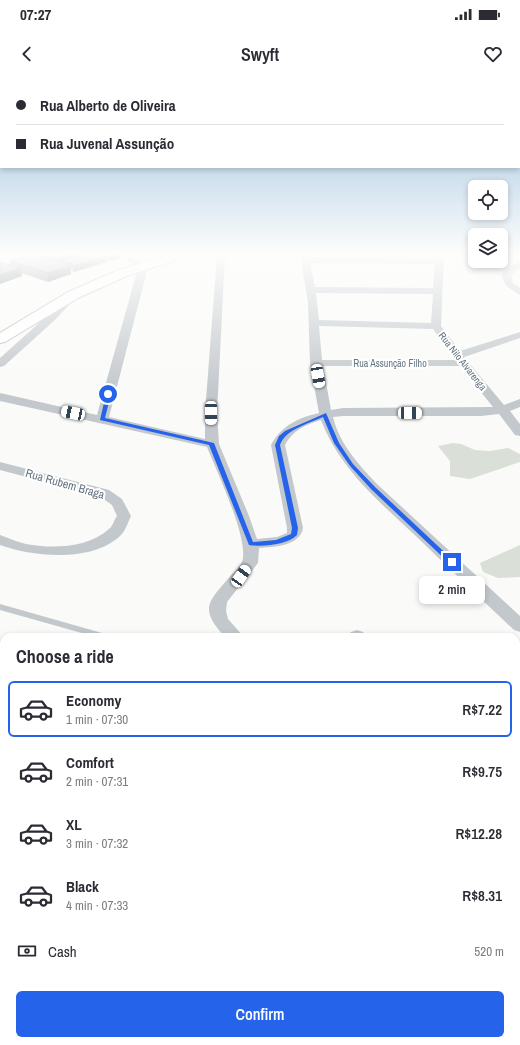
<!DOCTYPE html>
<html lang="en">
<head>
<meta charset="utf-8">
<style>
	:root { --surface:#fff; --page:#f7f7f7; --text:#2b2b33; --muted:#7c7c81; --line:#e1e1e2; --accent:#2563eb }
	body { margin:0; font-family:"Archivo Narrow",sans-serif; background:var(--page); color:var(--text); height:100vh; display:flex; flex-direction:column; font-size:15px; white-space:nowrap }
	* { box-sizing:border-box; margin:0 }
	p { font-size:13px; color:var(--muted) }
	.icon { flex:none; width:22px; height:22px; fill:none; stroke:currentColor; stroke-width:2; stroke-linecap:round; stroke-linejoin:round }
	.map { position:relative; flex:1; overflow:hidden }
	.side { position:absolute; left:0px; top:553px; width:520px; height:412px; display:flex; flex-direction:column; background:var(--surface); border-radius:12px 12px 0 0; box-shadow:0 2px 6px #0003 }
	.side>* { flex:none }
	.guide { position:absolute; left:0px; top:0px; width:520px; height:88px; box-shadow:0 2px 6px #0003; display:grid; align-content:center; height:88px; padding:0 16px; background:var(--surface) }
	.tools { position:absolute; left:468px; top:100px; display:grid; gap:8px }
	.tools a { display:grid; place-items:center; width:40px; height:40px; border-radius:6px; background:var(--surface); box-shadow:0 2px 6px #0003; font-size:20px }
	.end { position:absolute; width:18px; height:18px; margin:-9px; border:5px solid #2563eb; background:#fff; box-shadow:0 0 0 2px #fff }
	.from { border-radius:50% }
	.bubble { position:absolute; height:28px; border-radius:6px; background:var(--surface); box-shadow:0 2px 6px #0003; font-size:13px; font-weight:600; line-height:28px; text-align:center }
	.car { position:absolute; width:12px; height:24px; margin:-12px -6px; border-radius:5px; box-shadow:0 0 3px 1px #0007; background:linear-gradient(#fff 24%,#345 0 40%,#fff 0 76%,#345 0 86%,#fff 0) }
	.guide b { display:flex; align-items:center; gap:14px; height:38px; font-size:15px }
	.guide b+b { border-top:1px solid var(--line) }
	.guide i { width:10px; height:10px; background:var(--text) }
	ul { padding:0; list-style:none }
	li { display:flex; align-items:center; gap:12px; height:56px; margin:0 8px 6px; padding:0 8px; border:2px solid transparent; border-radius:6px }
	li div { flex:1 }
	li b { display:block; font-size:15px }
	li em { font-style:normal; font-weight:600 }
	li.current { border-color:var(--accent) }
	li>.icon { width:36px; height:36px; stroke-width:1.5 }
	h2 { padding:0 16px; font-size:18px; line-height:48px }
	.pay { display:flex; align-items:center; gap:10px; height:44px; padding:0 16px; font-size:15px }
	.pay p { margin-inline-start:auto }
	.cta { display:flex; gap:8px; margin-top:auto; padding:8px 16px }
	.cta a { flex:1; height:46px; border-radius:6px; background:var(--accent); color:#fff; font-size:16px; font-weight:600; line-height:46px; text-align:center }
	.status { display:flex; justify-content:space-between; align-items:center; height:28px; padding:0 20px; background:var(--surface); direction:ltr }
	.status svg { height:11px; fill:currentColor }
	header { display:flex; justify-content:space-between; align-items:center; height:52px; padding:0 16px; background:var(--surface); font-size:18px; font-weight:600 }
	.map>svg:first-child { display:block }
	.green { fill:#dadfd7 }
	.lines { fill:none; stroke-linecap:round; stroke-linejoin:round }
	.secondary-casing { stroke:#b3babf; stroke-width:2 }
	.lane { fill:#c3c8cc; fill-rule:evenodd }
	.street { fill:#c3c8cc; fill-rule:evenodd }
	.secondary { fill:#fff; fill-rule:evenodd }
	.wall { fill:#929a9f }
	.shaded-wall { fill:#777d82 }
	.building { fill:#aab3b9; stroke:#777d82 }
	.route { fill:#2563eb }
	.labels { text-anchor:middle; stroke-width:4; stroke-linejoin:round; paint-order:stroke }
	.far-street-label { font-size:10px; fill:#657683; stroke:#fff }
	.street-label { font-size:12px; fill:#657683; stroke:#fff }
</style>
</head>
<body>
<div class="status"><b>07:27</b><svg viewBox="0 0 49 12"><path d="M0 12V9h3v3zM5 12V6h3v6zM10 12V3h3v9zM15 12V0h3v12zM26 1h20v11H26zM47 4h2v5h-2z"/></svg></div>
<header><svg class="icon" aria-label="back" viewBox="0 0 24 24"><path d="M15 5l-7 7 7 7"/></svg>Swyft<svg class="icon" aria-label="heart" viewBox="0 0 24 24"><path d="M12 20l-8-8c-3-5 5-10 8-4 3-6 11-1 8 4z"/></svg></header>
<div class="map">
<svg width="520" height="965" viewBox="0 0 520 965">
	<rect width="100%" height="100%" fill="#fafaf8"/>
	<!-- green -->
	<g class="green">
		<polygon points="453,363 461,364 475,370 490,371 508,368 520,374 520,382 470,399 450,396 450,381 438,366"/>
		<polygon points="520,465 520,497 498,498 483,492 480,483"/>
		<polygon points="516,573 520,575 520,965 263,965 258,961 516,961"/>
	</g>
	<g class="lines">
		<defs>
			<polygon id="secondary" points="167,175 184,175 182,178 127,196 78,218 5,262 0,263 0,253 68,212 119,190"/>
		</defs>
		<!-- secondary casing -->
		<use href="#secondary" class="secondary-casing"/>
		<!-- lane -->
		<g class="lane">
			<polygon points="0,524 109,555 110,557 96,557 0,530"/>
			<polygon points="0,598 4,599 4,606 0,605"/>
			<polygon points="4,617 4,627 0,628 0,618"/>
			<polygon points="4,774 4,788 0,789 0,776"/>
			<polygon points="0,870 4,871 4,883 0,882"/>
		</g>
		<!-- street -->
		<g class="street">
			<path d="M217 175H225L217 333 219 364 249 436 257 459 277 457 287 453V448L271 365C282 345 298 338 319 333L310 283 308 222 300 175H308L309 177 435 178 436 175H444L441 246 460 271 520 252V258L464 277 504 325 520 319V327L510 331 520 344V356L515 355 499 334 481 336H343L333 337C340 365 359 385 378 405L520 536V552L514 550C482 520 450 489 419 459 381 423 340 390 321 340 306 344 292 351 285 365L303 448C300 466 274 467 259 468L258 483 227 522 226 531 228 539 244 557H225C197 527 210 521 232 494 235 491 241 486 242 482 250 460 216 390 207 367L0 321V313L97 335 136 195V187L127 180 131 177 143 184 146 195 109 337 205 359V333ZM310 183 435 184 433 208 315 207ZM316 213 433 214 431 243 319 240ZM319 246 433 249 455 280H322ZM323 286H460L493 327 343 328 331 330Z"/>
			<polygon points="520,181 520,188 511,195 513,203 520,208 520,215 506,206 501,195 510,186"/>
			<polygon points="73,212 78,215 56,239 4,286 0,287 0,278 48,235 70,213"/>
			<path d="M0 382 109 410 122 419 131 436C128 442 126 450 121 455 93 483 33 477 0 465V455C9 458 17 462 26 464 52 469 88 468 109 449 113 446 114 440 117 436L112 425 99 416 0 390Z"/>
			<polygon points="357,550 363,552 366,557 348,557 351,552"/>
		</g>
		<!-- secondary -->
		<use href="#secondary" class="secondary"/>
	</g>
	<!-- wall -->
	<polygon class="wall" points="44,175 97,176 98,175 129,175 110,181 105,179 106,182 74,192 71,190 71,194 48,202 21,193 22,196 0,204 0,182 11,185 10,181 44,178"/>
	<!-- shaded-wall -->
	<g class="shaded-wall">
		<polygon points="71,175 88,175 61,181 62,184 57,185 56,179"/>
		<polygon points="93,175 97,175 97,179 105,176 106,182 74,192 74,186"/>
		<polygon points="110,175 129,175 110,181"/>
		<polygon points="70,186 71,194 48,202 47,193"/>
		<polygon points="21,188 22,196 0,204 0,195"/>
	</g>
	<!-- building -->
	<g class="building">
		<polygon points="32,175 35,175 70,186 47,193 10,181"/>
		<polygon points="44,175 71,175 56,179 51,178 55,177"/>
		<polygon points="82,175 93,175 96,176 101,175 105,176 74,186 69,184 72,183 61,181"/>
		<polygon points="0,182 21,188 0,195"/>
	</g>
	<!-- sky -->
	<linearGradient id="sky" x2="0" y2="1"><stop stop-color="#96bcdc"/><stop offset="0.56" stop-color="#fdfdfc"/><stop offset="1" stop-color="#fdfdfc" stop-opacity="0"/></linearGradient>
	<rect width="520" height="310" fill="url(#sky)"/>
	<!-- route -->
	<path class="route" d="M108 313 111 314 105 338 214 363 253 462 276 460 291 454 292 448 275 365 279 356 285 351 326 333 339 363 353 384 375 407 455 482 450 484 371 409 350 386 334 363 323 337C308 344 286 349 280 365L298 448 297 455C287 465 263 467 249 465L209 365 100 340 106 314Z"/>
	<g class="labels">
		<!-- far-street labels -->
		<g class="far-street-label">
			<text transform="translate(463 281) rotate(52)" y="4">Rua Nilo Alvarenga</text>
			<text x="390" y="287">Rua Assunção Filho</text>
		</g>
		<!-- street labels -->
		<g class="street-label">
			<text transform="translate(65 404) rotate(16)" y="4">Rua Rubem Braga</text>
		</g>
	</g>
</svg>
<div class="tools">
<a><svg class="icon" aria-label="locate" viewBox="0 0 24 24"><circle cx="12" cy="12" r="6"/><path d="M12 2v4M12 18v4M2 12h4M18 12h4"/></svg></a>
<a><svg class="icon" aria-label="layers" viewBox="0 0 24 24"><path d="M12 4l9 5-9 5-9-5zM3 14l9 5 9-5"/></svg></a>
</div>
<i class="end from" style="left:108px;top:314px"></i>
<i class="end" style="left:452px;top:482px"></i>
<div class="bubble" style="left:419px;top:496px;width:66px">2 min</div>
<i class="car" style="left:318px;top:296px;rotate:170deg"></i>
<i class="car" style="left:73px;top:333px;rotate:282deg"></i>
<i class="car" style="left:211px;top:333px;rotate:180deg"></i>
<i class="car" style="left:410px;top:333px;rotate:91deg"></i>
<i class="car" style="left:241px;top:496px;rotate:35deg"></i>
<div class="guide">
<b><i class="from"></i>Rua Alberto de Oliveira</b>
<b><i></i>Rua Juvenal Assunção</b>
</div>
<section class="side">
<h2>Choose a ride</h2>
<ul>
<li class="current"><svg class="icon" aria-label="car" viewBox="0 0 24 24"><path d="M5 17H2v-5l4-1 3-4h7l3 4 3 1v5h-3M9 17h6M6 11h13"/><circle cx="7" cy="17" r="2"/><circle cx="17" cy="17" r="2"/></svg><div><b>Economy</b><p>1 min · 07:30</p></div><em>R$7.22</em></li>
<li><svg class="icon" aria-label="car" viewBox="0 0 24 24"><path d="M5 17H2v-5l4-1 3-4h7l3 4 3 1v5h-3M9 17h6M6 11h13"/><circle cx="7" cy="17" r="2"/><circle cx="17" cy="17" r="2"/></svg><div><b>Comfort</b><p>2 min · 07:31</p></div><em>R$9.75</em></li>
<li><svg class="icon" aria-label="car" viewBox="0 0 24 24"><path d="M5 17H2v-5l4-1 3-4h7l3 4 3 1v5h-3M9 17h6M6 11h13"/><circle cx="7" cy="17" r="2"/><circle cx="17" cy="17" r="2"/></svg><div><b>XL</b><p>3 min · 07:32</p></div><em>R$12.28</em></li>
<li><svg class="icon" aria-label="car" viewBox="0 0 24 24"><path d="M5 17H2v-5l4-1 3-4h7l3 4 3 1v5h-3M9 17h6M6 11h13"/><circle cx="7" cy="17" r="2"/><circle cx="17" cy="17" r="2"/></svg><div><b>Black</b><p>4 min · 07:33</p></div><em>R$8.31</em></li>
</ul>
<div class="pay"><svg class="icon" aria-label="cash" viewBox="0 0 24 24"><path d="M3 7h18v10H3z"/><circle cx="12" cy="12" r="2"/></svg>Cash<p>520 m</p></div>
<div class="cta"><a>Confirm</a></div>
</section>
</div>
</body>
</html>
